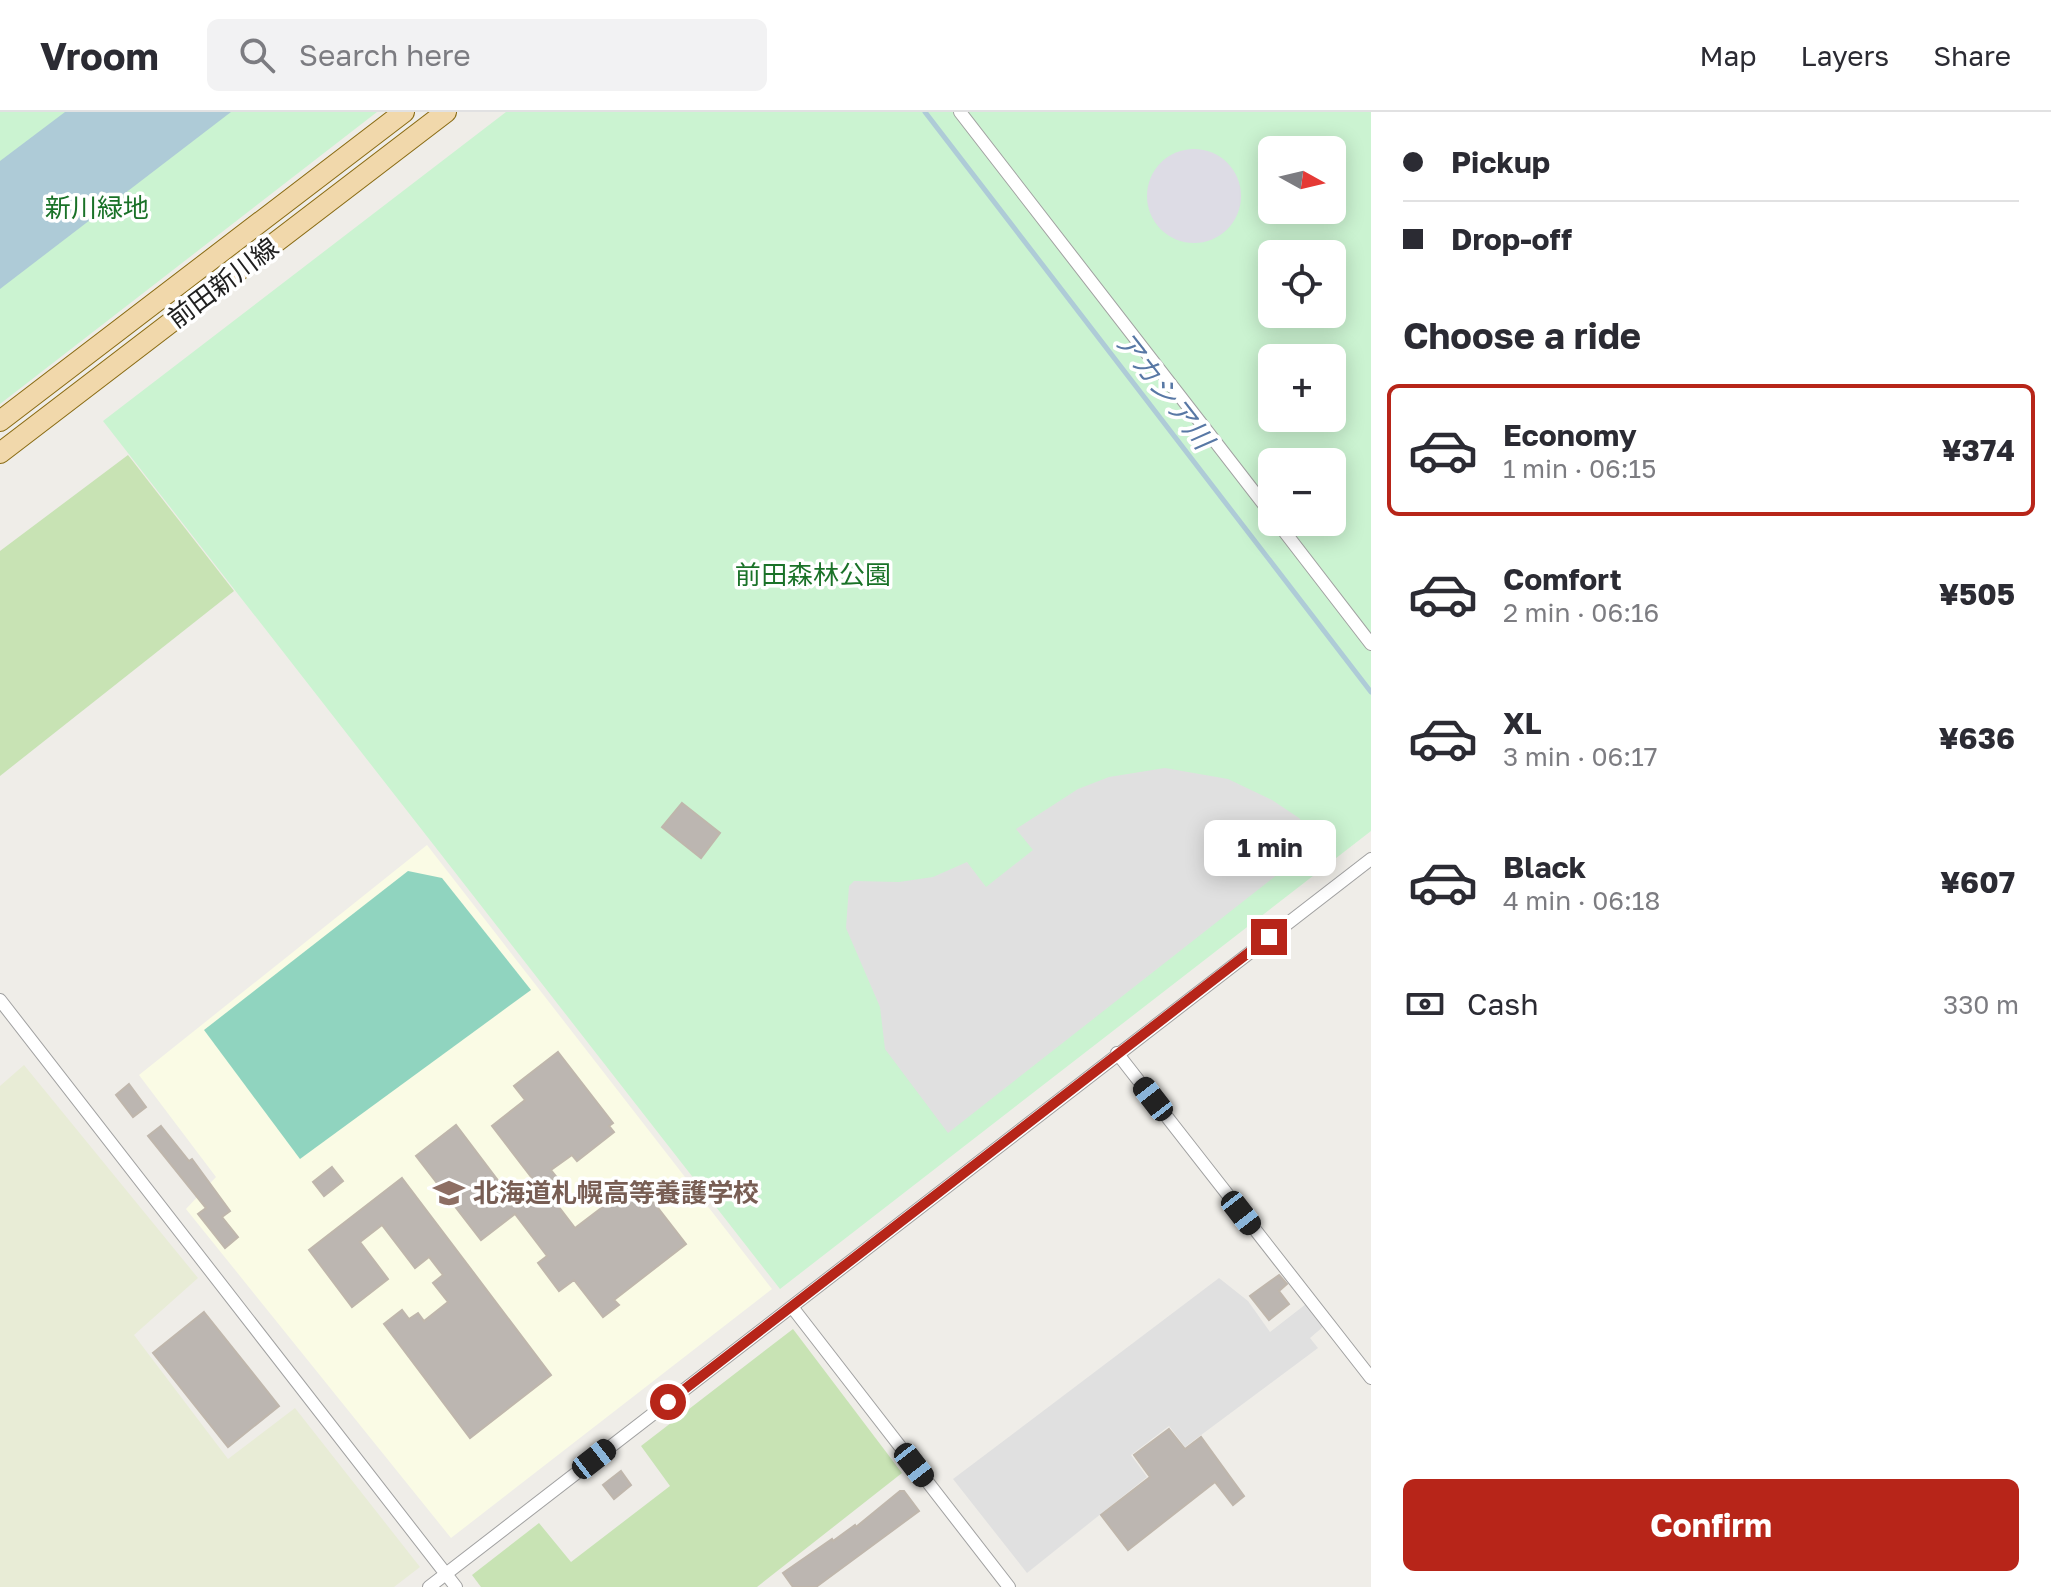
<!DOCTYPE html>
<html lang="en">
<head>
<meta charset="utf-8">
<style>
	:root { --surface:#fff; --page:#f2f2f3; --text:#2b2b33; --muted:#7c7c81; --line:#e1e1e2; --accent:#b72519 }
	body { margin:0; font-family:"Golos Text","Noto Sans JP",sans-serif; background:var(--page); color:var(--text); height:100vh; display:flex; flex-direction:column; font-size:30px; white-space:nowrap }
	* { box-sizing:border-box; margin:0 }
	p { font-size:26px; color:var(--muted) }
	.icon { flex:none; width:44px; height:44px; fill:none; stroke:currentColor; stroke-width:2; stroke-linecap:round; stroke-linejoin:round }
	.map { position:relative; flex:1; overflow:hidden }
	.details { display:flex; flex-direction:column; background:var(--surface); width:680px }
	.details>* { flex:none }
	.top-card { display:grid; align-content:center; height:176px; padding:0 32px; background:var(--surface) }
	.needle { width:52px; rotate:98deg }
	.buttons { position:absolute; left:1258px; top:24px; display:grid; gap:16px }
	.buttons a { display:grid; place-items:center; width:88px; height:88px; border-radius:12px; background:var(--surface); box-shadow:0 4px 20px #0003; font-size:40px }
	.end { position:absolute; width:36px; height:36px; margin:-18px; border:10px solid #b72519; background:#fff; box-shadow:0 0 0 4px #fff }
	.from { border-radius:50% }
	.bubble { position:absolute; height:56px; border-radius:12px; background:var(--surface); box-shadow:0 4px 20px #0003; font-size:26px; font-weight:700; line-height:56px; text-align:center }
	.car { position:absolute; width:24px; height:48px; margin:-24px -12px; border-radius:10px; box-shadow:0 0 6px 2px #0007; background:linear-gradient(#222 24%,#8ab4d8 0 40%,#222 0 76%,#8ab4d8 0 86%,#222 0) }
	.top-card b { display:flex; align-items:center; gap:28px; height:76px; font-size:30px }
	.top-card b+b { border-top:2px solid var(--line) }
	.top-card i { width:20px; height:20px; background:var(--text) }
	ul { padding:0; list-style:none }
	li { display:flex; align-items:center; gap:24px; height:132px; margin:0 16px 12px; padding:0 16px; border:4px solid transparent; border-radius:12px }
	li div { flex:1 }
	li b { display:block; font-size:30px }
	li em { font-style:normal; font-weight:700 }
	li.active { border-color:var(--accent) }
	li>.icon { width:72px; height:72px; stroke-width:1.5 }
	h2 { padding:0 32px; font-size:36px; line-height:96px }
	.pay { display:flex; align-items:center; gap:20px; height:88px; padding:0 32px; font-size:30px }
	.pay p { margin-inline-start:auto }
	.action { display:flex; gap:16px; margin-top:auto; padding:16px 32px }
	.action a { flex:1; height:92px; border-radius:12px; background:var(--accent); color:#fff; font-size:32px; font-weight:700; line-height:92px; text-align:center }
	header { display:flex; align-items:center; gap:48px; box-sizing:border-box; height:112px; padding:0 40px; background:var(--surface); border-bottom:2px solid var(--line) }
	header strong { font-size:38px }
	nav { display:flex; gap:44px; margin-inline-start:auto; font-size:28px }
	.search { width:560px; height:72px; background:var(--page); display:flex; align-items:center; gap:20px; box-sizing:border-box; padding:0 28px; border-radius:12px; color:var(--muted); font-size:30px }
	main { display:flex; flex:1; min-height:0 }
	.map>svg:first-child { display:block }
	.education { fill:#fafbe5 }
	.farmland { fill:#e8ecd6 }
	.grass { fill:#c8e3b4 }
	.park { fill:#cbf3d1; fill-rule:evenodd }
	.pitch { fill:#90d4bf }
	.parking { fill:#e0e0e0 }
	.plaza { fill:#dddce5 }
	.water { fill:#aecbd7 }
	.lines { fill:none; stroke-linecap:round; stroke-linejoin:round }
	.stream { stroke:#aecbd7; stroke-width:5 }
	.building { fill:#bcb6b1; stroke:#bfb6ac; stroke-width:2 }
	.minor-casing { stroke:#a1a1a1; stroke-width:14 }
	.primary-casing { stroke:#896b13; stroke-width:22 }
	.minor { stroke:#fff; stroke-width:12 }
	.primary { stroke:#f1d8ab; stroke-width:20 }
	.route { stroke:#b72519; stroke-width:10 }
	.labels { text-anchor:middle; stroke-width:7; stroke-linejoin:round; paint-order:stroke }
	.park-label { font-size:26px; fill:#1a7228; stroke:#fff }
	.street-label { font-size:26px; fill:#202020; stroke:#fff }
	.education-label { font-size:26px; font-weight:bold; fill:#785e54; stroke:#fff; text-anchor:start }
	.water-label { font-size:28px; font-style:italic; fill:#5878a5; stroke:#fff }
</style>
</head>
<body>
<header>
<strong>Vroom</strong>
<div class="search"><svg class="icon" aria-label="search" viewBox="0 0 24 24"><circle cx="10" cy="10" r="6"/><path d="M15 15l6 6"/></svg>Search here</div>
<nav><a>Map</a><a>Layers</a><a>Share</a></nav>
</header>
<main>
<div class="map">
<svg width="1371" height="1475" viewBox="0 0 1371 1475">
	<rect width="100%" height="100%" fill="#efede8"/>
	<!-- education -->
	<polygon class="education" points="427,733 772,1177 451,1426 186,1097 216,1065 139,963"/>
	<!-- farmland -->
	<polygon class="farmland" points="24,953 198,1166 134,1223 228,1347 295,1296 420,1455 394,1475 0,1475 0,974"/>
	<!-- grass -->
	<g class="grass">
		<polygon points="128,343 234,479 0,664 0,439"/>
		<polygon points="793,1217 902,1361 757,1475 481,1475 472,1463 539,1411 571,1450 670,1374 641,1334"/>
	</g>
	<!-- park -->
	<g class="park">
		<polygon points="0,0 377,0 0,292"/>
		<path d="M506 0H1371V719L780 1177 103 309ZM1272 38H1332V98H1272ZM1272 142H1332V202H1272ZM1272 246H1332V306H1272ZM1272 350H1332V410H1272Z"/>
	</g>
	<!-- pitch -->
	<polygon class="pitch" points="408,759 442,766 531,878 300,1047 204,918"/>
	<!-- parking -->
	<g class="parking">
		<polygon points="1165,656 1228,667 1272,688 1299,706 1320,729 948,1021 885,937 880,895 846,816 849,774 854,769 899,770 933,765 967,750 986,775 1033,738 1016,717 1078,677 1109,665"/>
		<polygon points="1219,1166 1248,1189 1270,1220 1306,1192 1324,1214 1310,1226 1318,1236 1185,1335 1169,1314 1131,1343 1147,1365 1027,1461 953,1367"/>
	</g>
	<!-- plaza -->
	<circle class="plaza" cx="1194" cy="84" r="47"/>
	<!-- water -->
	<polygon class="water" points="65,0 231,0 0,177 0,49"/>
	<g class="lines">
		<!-- stream -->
		<polyline class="stream" points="925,0 1371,580"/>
	</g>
	<!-- building -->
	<g class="building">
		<polygon points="682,691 720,721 701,746 662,715"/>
		<polygon points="558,940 613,1011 609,1014 614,1020 577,1049 572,1043 551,1058 559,1068 546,1078 575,1116 637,1069 686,1132 614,1188 619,1193 603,1205 574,1168 559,1179 538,1151 547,1144 515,1102 481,1128 416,1044 456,1013 515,1091 538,1074 492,1014 525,988 514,974"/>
		<polygon points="129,972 146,995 133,1005 116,983"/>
		<polygon points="161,1014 189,1049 192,1047 230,1099 222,1105 238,1125 225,1136 198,1102 206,1096 148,1024"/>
		<polygon points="332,1055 343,1069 324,1084 313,1070"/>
		<polygon points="402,1066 551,1263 470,1326 384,1212 402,1198 409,1207 418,1201 424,1209 448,1190 433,1171 443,1163 429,1145 415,1156 382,1113 360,1130 388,1167 352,1195 309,1138"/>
		<polygon points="1279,1163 1287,1172 1279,1179 1289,1192 1269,1208 1250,1184"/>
		<polygon points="204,1200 279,1294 228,1335 153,1241"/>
		<polygon points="1169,1317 1185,1337 1201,1325 1244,1384 1233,1393 1215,1370 1128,1438 1101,1403 1150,1365 1134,1343"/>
		<polygon points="621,1359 631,1373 614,1387 603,1373"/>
		<polygon points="900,1379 904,1379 919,1399 816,1475 793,1475 783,1461 832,1427 833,1429 855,1413 856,1415"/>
	</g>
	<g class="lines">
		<defs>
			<g id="minor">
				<polyline points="960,0 1272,403"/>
				<polyline points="1277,410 1371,532"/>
				<polyline points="0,888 456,1475"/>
				<polyline points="1117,941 1371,1266"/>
				<polyline points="792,1195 1009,1475"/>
				<polyline points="429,1475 1371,747"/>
			</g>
			<g id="primary">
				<polyline points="0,309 404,0"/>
				<polyline points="0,341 446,0"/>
			</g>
		</defs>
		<!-- minor casing -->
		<use href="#minor" class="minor-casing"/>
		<!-- primary casing -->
		<use href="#primary" class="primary-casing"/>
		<!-- minor -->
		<use href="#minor" class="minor"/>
		<!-- primary -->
		<use href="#primary" class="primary"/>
	</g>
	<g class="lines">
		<!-- route -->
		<polyline class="route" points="668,1290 1269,825"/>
	</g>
	<!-- icons -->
	<defs>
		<symbol id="school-bare" viewBox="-9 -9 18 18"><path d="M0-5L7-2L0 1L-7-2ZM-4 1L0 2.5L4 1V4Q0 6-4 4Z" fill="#8d6e63" stroke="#fff" stroke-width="2.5" paint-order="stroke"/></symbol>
	</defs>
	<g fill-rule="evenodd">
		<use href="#school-bare" x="427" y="1059" width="44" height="44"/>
	</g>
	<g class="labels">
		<!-- park labels -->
		<g class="park-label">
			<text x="97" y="105">新川緑地</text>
			<text x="813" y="472">前田森林公園</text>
		</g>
		<!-- street labels -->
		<g class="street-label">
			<text transform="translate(223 171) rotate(-37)" y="9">前田新川線</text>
		</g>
		<!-- education labels -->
		<g class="education-label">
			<text x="473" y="1090">北海道札幌高等養護学校</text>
		</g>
		<!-- water labels -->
		<g class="water-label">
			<text transform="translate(1164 278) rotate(52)" y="10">アカシア川</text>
		</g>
	</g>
</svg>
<div class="buttons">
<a><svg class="needle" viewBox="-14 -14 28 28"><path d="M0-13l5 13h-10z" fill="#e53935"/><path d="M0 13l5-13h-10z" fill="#7c7c81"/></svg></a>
<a><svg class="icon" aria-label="locate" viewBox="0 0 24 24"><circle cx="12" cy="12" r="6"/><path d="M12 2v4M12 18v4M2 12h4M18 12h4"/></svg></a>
<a>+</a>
<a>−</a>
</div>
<i class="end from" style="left:668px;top:1290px"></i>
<i class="end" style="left:1269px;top:825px"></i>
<div class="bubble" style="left:1204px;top:708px;width:132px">1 min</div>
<i class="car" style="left:1153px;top:987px;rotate:322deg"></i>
<i class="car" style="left:1241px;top:1101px;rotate:142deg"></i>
<i class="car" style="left:594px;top:1347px;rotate:52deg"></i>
<i class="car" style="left:914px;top:1353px;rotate:142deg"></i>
</div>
<section class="details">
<div class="top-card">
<b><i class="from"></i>Pickup</b>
<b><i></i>Drop-off</b>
</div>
<h2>Choose a ride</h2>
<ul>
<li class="active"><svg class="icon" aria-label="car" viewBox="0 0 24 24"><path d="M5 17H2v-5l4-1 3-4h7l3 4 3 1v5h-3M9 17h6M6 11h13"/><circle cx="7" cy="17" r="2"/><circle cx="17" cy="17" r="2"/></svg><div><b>Economy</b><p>1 min · 06:15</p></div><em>¥374</em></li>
<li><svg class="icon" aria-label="car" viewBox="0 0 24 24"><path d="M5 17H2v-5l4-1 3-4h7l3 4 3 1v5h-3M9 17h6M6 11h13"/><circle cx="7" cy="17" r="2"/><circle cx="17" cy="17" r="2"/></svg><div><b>Comfort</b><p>2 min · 06:16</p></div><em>¥505</em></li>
<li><svg class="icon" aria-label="car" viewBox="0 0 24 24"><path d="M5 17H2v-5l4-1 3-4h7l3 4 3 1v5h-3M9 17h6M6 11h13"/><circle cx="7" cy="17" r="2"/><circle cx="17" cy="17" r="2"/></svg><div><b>XL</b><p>3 min · 06:17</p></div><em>¥636</em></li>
<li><svg class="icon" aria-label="car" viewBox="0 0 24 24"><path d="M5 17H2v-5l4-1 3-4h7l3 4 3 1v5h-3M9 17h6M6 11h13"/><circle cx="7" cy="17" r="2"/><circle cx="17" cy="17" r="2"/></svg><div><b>Black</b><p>4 min · 06:18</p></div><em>¥607</em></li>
</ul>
<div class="pay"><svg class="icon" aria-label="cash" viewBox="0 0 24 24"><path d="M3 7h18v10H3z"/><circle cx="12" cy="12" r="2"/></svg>Cash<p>330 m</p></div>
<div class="action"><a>Confirm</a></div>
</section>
</main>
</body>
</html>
